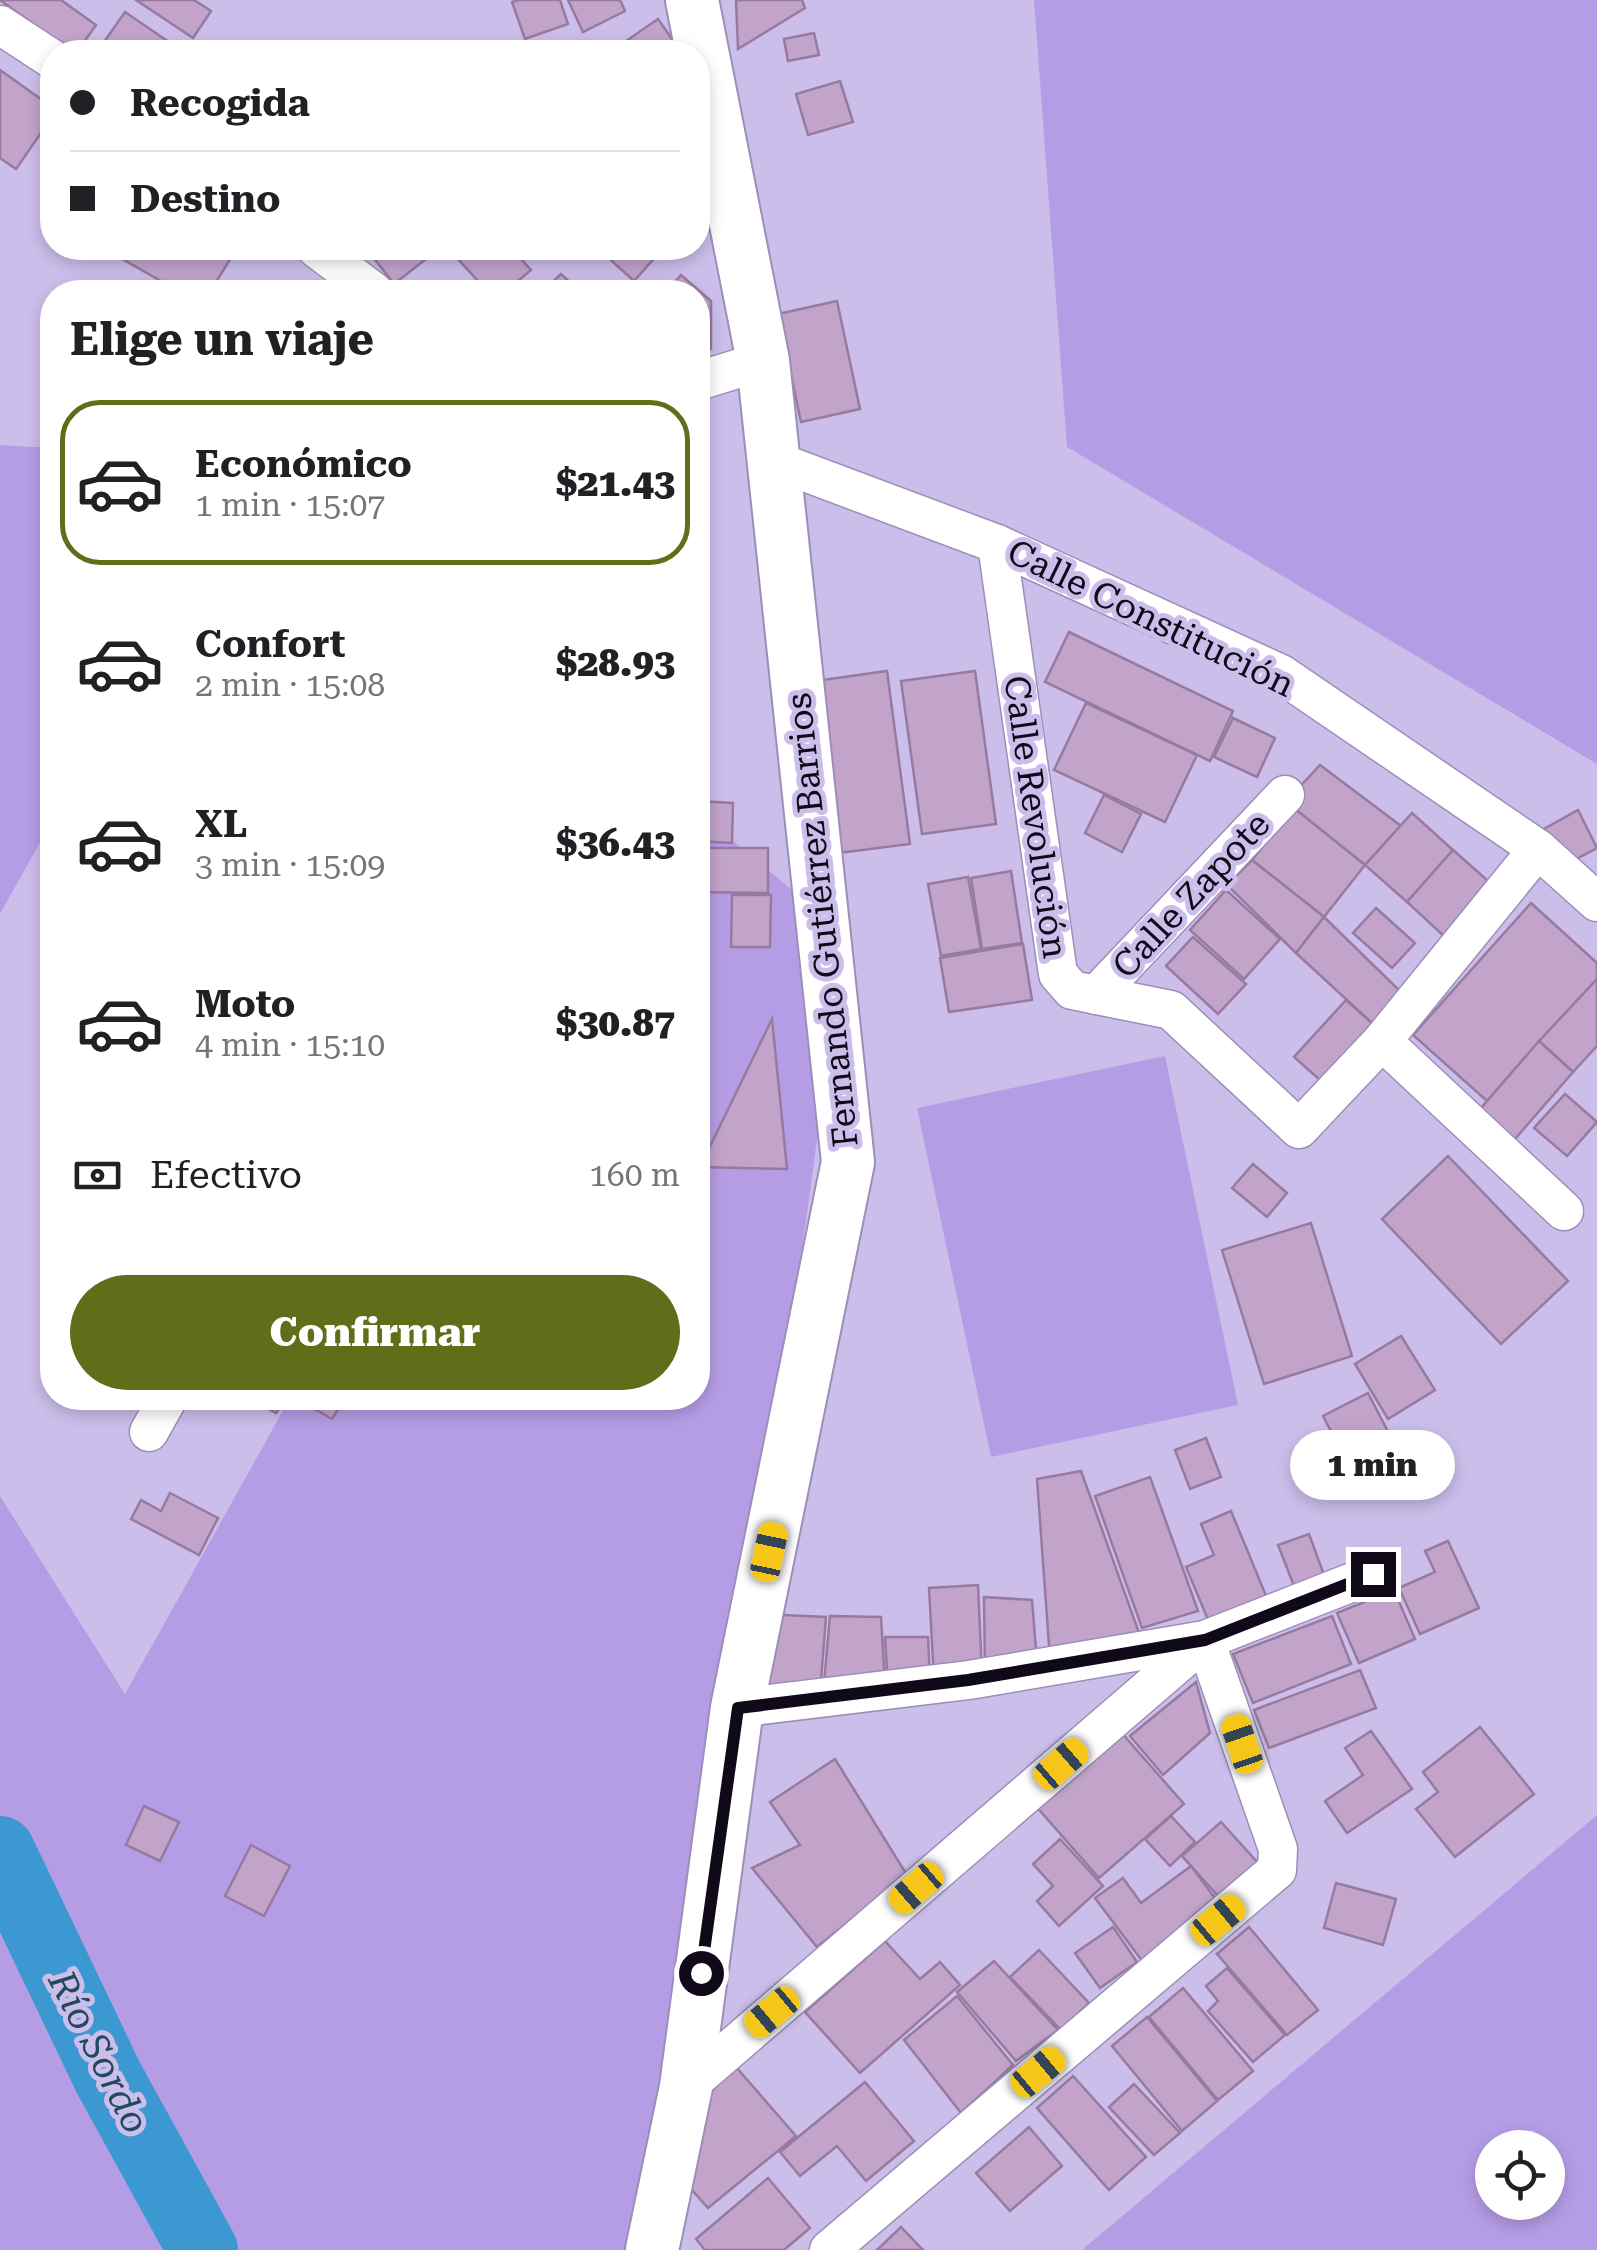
<!DOCTYPE html>
<html lang="es">
<head>
<meta charset="utf-8">
<style>
	:root { --surface:#fff; --page:#f6f6f6; --text:#202124; --muted:#757577; --line:#e0e0e0; --accent:#5f6e19 }
	body { margin:0; font-family:"Roboto Serif",serif; background:var(--page); color:var(--text); height:100vh; display:flex; flex-direction:column; font-size:38px; white-space:nowrap }
	* { box-sizing:border-box; margin:0 }
	p { font-size:32px; color:var(--muted) }
	.icon { flex:none; width:55px; height:55px; fill:none; stroke:currentColor; stroke-width:2; stroke-linecap:round; stroke-linejoin:round }
	.map { position:relative; flex:1; overflow:hidden }
	.details { position:absolute; left:40px; top:280px; width:670px; height:1130px; display:flex; flex-direction:column; background:var(--surface); border-radius:40px; box-shadow:0 5px 15px #0003 }
	.details>* { flex:none }
	.top-card { position:absolute; left:40px; top:40px; width:670px; height:220px; border-radius:40px; box-shadow:0 5px 15px #0003; display:grid; align-content:center; height:220px; padding:0 30px; background:var(--surface) }
	.fabs { position:absolute; left:1475px; top:2130px; display:grid; gap:20px }
	.fabs a { display:grid; place-items:center; width:90px; height:90px; border-radius:50%; background:var(--surface); box-shadow:0 5px 15px #0003; font-size:50px }
	.end { position:absolute; width:45px; height:45px; margin:-22px; border:12px solid #0f0918; background:#fff; box-shadow:0 0 0 5px #fff }
	.from { border-radius:50% }
	.bubble { position:absolute; height:70px; border-radius:35px; background:var(--surface); box-shadow:0 5px 15px #0003; font-size:32px; font-weight:800; line-height:70px; text-align:center }
	.car { position:absolute; width:30px; height:60px; margin:-30px -15px; border-radius:12px; box-shadow:0 0 8px 2px #0007; background:linear-gradient(#f5c518 24%,#345 0 40%,#f5c518 0 76%,#345 0 86%,#f5c518 0) }
	.top-card b { display:flex; align-items:center; gap:35px; height:95px; font-size:38px }
	.top-card b+b { border-top:2px solid var(--line) }
	.top-card i { width:25px; height:25px; background:var(--text) }
	ul { padding:0; list-style:none }
	li { display:flex; align-items:center; gap:30px; height:165px; margin:0 20px 15px; padding:0 10px; border:5px solid transparent; border-radius:40px }
	li div { flex:1 }
	li b { display:block; font-size:38px }
	li em { font-style:normal; font-weight:800 }
	li.on { border-color:var(--accent) }
	li>.icon { width:90px; height:90px; stroke-width:1.5 }
	h2 { padding:0 30px; font-size:45px; line-height:120px }
	.pay { display:flex; align-items:center; gap:25px; height:110px; padding:0 30px; font-size:38px }
	.pay p { margin-inline-start:auto }
	.primary-button { display:flex; gap:20px; margin-top:auto; padding:20px 30px }
	.primary-button a { flex:1; height:115px; border-radius:60px; background:var(--accent); color:#fff; font-size:40px; font-weight:800; line-height:115px; text-align:center }
	.map>svg:first-child { display:block }
	.green { fill:#b59de5; fill-rule:evenodd }
	.lines { fill:none; stroke-linecap:round; stroke-linejoin:round }
	.river { stroke:#3b98d0; stroke-width:70 }
	.building { fill:#c2a4ca; stroke:#977a9f; stroke-width:2.5 }
	.street-casing { stroke:#9c8eb9; stroke-width:41 }
	.secondary-casing { stroke:#9c8eb9; stroke-width:56 }
	.street { stroke:#fff; stroke-width:38 }
	.secondary { stroke:#fff; stroke-width:52 }
	.route { stroke:#0f0918; stroke-width:12 }
	.labels { text-anchor:middle; stroke-width:10; stroke-linejoin:round; paint-order:stroke }
	.street-label { font-size:35px; fill:#0f0918; stroke:#ccbeeb }
	.water-label { font-size:38px; font-style:italic; fill:#234961; stroke:#ccbeeb }
</style>
</head>
<body>
<div class="map">
<svg width="1597" height="2250" viewBox="0 0 1597 2250">
	<rect width="100%" height="100%" fill="#ccbeeb"/>
	<!-- green -->
	<g class="green">
		<polygon points="1034,0 1597,0 1597,764 1067,447"/>
		<polygon points="0,445 52,448 52,821 0,914"/>
		<polygon points="698,812 845,934 666,2250 0,2250 0,1496 125,1694 290,1398 698,1398"/>
		<polygon points="1165,1056 1238,1405 991,1457 917,1108"/>
		<path d="M1597 1815V2250H1082ZM1492 2148H1548V2202H1492Z"/>
	</g>
	<g class="lines">
		<!-- river -->
		<polyline class="river" points="0,1851 108,2077 203,2250"/>
	</g>
	<!-- building -->
	<g class="building">
		<polygon points="0,0 61,0 96,25 77,52 72,52"/>
		<polygon points="136,0 194,0 211,11 193,38"/>
		<polygon points="519,0 560,0 568,24 525,39 512,2"/>
		<polygon points="568,0 620,0 625,11 583,32"/>
		<polygon points="736,0 802,0 805,8 738,49"/>
		<polygon points="125,12 172,44 166,52 97,52"/>
		<polygon points="658,19 681,52 623,52 619,46"/>
		<polygon points="814,33 819,55 788,61 784,39"/>
		<polygon points="0,70 52,107 52,117 16,169 0,158"/>
		<polygon points="840,81 853,122 808,135 796,94"/>
		<polygon points="103,248 237,248 210,292 180,292"/>
		<polygon points="366,248 440,248 394,284"/>
		<polygon points="469,248 511,248 531,270 505,292 488,292 457,258"/>
		<polygon points="608,248 652,248 659,253 634,281 603,253"/>
		<polygon points="561,274 580,292 542,292"/>
		<polygon points="681,275 711,301 711,349 701,353 698,350 698,292 666,292"/>
		<polygon points="837,301 860,409 801,422 778,314"/>
		<polygon points="1069,632 1233,711 1210,761 1045,682"/>
		<polygon points="887,671 910,844 838,853 815,681"/>
		<polygon points="975,671 996,824 922,834 901,681"/>
		<polygon points="1086,703 1197,755 1165,822 1054,770"/>
		<polygon points="1233,718 1275,738 1257,777 1214,757"/>
		<polygon points="1320,765 1401,826 1365,865 1285,803"/>
		<polygon points="1104,795 1141,814 1122,852 1085,833"/>
		<polygon points="698,801 733,803 732,843 698,841"/>
		<polygon points="1294,808 1365,865 1324,917 1252,860"/>
		<polygon points="1578,810 1597,848 1561,867 1526,839"/>
		<polygon points="1412,813 1453,850 1407,902 1365,865"/>
		<polygon points="698,848 768,848 768,893 698,892"/>
		<polygon points="1453,850 1495,887 1447,939 1407,902"/>
		<polygon points="1252,860 1324,917 1296,953 1227,885"/>
		<polygon points="1011,871 1022,943 982,949 971,878"/>
		<polygon points="968,877 981,949 941,956 928,884"/>
		<polygon points="1226,890 1280,939 1244,979 1190,930"/>
		<polygon points="732,895 771,895 770,947 731,947"/>
		<polygon points="1531,903 1597,963 1597,979 1487,1101 1413,1035"/>
		<polygon points="1376,908 1415,943 1392,968 1353,933"/>
		<polygon points="1324,917 1401,992 1373,1024 1296,953"/>
		<polygon points="1193,937 1246,984 1218,1014 1166,966"/>
		<polygon points="1023,944 1032,1000 949,1012 940,958"/>
		<polygon points="1597,979 1597,1046 1573,1072 1539,1041"/>
		<polygon points="1346,1000 1373,1024 1321,1081 1294,1057"/>
		<polygon points="772,1019 787,1169 700,1167"/>
		<polygon points="1539,1041 1573,1072 1509,1146 1474,1116"/>
		<polygon points="1565,1094 1597,1122 1567,1156 1534,1128"/>
		<polygon points="1448,1156 1568,1281 1501,1344 1382,1219"/>
		<polygon points="1253,1164 1287,1193 1267,1217 1232,1188"/>
		<polygon points="1311,1223 1352,1356 1264,1384 1222,1250"/>
		<polygon points="1401,1336 1435,1390 1388,1419 1355,1364"/>
		<polygon points="1368,1393 1398,1451 1354,1475 1323,1416"/>
		<polygon points="249,1398 287,1398 276,1413"/>
		<polygon points="296,1398 345,1398 332,1419"/>
		<polygon points="1206,1438 1221,1477 1190,1489 1175,1450"/>
		<polygon points="1081,1471 1143,1644 1050,1659 1037,1479"/>
		<polygon points="1150,1477 1198,1611 1142,1628 1095,1496"/>
		<polygon points="170,1493 218,1518 199,1555 131,1519 141,1500 161,1511"/>
		<polygon points="1231,1511 1267,1598 1209,1622 1186,1567 1214,1555 1201,1524"/>
		<polygon points="1309,1534 1324,1575 1294,1586 1278,1545"/>
		<polygon points="1448,1541 1479,1608 1420,1634 1399,1588 1435,1572 1425,1551"/>
		<polygon points="978,1585 982,1674 934,1679 929,1588"/>
		<polygon points="1394,1590 1415,1639 1359,1663 1337,1613"/>
		<polygon points="984,1597 1032,1600 1037,1662 985,1669"/>
		<polygon points="761,1614 826,1617 820,1693 746,1702"/>
		<polygon points="830,1616 881,1617 885,1685 823,1694"/>
		<polygon points="1332,1616 1351,1664 1253,1703 1233,1654"/>
		<polygon points="885,1637 928,1637 930,1680 888,1687"/>
		<polygon points="1360,1670 1376,1708 1269,1748 1254,1710"/>
		<polygon points="1196,1682 1210,1733 1163,1775 1130,1736"/>
		<polygon points="1480,1727 1534,1794 1455,1857 1416,1809 1438,1792 1423,1772"/>
		<polygon points="1120,1731 1184,1804 1099,1878 1035,1805"/>
		<polygon points="1371,1731 1412,1789 1347,1833 1325,1801 1363,1775 1345,1748"/>
		<polygon points="835,1759 907,1875 817,1947 752,1868 800,1845 770,1802"/>
		<polygon points="144,1806 179,1822 160,1861 126,1845"/>
		<polygon points="1171,1816 1195,1842 1170,1866 1145,1839"/>
		<polygon points="1221,1822 1258,1863 1219,1897 1182,1856"/>
		<polygon points="1060,1839 1103,1886 1059,1926 1037,1901 1053,1886 1033,1864"/>
		<polygon points="251,1845 290,1866 264,1916 225,1896"/>
		<polygon points="1191,1866 1220,1905 1143,1962 1095,1898 1123,1878 1141,1903"/>
		<polygon points="1336,1883 1396,1899 1383,1945 1324,1928"/>
		<polygon points="1113,1927 1137,1962 1100,1988 1075,1953"/>
		<polygon points="1249,1927 1318,2010 1287,2035 1217,1954"/>
		<polygon points="885,1941 920,1979 940,1962 960,1985 860,2073 805,2012"/>
		<polygon points="1039,1950 1089,2003 1061,2030 1010,1977"/>
		<polygon points="994,1961 1058,2030 1016,2061 957,1992"/>
		<polygon points="1227,1968 1285,2035 1253,2062 1208,2011 1218,2001 1206,1986"/>
		<polygon points="1183,1988 1253,2071 1218,2100 1149,2017"/>
		<polygon points="957,1996 1013,2065 961,2113 904,2040"/>
		<polygon points="1147,2017 1217,2101 1182,2131 1112,2046"/>
		<polygon points="736,2067 796,2136 708,2208 684,2181 695,2107"/>
		<polygon points="1073,2076 1146,2157 1109,2190 1037,2108"/>
		<polygon points="865,2082 914,2141 866,2181 837,2146 800,2176 780,2152"/>
		<polygon points="1134,2084 1180,2133 1154,2155 1109,2107"/>
		<polygon points="1029,2127 1062,2166 1010,2211 976,2173"/>
		<polygon points="768,2178 810,2228 784,2250 705,2250 696,2239"/>
		<polygon points="901,2227 923,2250 877,2250"/>
	</g>
	<g class="lines">
		<defs>
			<g id="street">
				<polyline points="0,25 52,59"/>
				<polyline points="316,248 374,292"/>
				<polyline points="698,381 763,361"/>
				<polyline points="773,460 997,544 1281,674 1538,849 1597,902"/>
				<polyline points="997,544 1058,974 1072,990 1171,1010 1299,1129 1382,1041 1538,849"/>
				<polyline points="1096,995 1285,795"/>
				<polyline points="1382,1041 1564,1211"/>
				<polyline points="149,1432 168,1398"/>
				<polyline points="737,1708 969,1680 1205,1640 1373,1574"/>
				<polyline points="686,2087 1205,1640 1278,1849 1277,1870 829,2250"/>
			</g>
			<polyline id="secondary" points="652,2250 686,2087 737,1708 848,1162 763,361 692,0"/>
		</defs>
		<!-- street casing -->
		<use href="#street" class="street-casing"/>
		<!-- secondary casing -->
		<use href="#secondary" class="secondary-casing"/>
		<!-- street -->
		<use href="#street" class="street"/>
		<!-- secondary -->
		<use href="#secondary" class="secondary"/>
	</g>
	<g class="lines">
		<!-- route -->
		<polyline class="route" points="701,1973 738,1708 968,1680 1205,1640 1373,1574"/>
	</g>
	<g class="labels">
		<!-- street labels -->
		<g class="street-label">
			<text transform="translate(1151 618) rotate(26)" y="12">Calle Constitución</text>
			<text transform="translate(1036 817) rotate(82)" y="12">Calle Revolución</text>
			<text transform="translate(1191 895) rotate(-47)" y="12">Calle Zapote</text>
			<text transform="translate(822 920) rotate(-96)" y="12">Fernando Gutiérrez Barrios</text>
		</g>
		<!-- water labels -->
		<g class="water-label">
			<text transform="translate(99 2052) rotate(63)" y="13">Río Sordo</text>
		</g>
	</g>
</svg>
<div class="fabs">
<a><svg class="icon" aria-label="locate" viewBox="0 0 24 24"><circle cx="12" cy="12" r="6"/><path d="M12 2v4M12 18v4M2 12h4M18 12h4"/></svg></a>
</div>
<i class="end from" style="left:701px;top:1973px"></i>
<i class="end" style="left:1373px;top:1574px"></i>
<div class="bubble" style="left:1290px;top:1430px;width:165px">1 min</div>
<i class="car" style="left:769px;top:1552px;rotate:12deg"></i>
<i class="car" style="left:1242px;top:1744px;rotate:341deg"></i>
<i class="car" style="left:1061px;top:1764px;rotate:49deg"></i>
<i class="car" style="left:916px;top:1888px;rotate:229deg"></i>
<i class="car" style="left:1218px;top:1920px;rotate:50deg"></i>
<i class="car" style="left:772px;top:2012px;rotate:230deg"></i>
<i class="car" style="left:1038px;top:2072px;rotate:50deg"></i>
<div class="top-card">
<b><i class="from"></i>Recogida</b>
<b><i></i>Destino</b>
</div>
<section class="details">
<h2>Elige un viaje</h2>
<ul>
<li class="on"><svg class="icon" aria-label="car" viewBox="0 0 24 24"><path d="M5 17H2v-5l4-1 3-4h7l3 4 3 1v5h-3M9 17h6M6 11h13"/><circle cx="7" cy="17" r="2"/><circle cx="17" cy="17" r="2"/></svg><div><b>Económico</b><p>1 min · 15:07</p></div><em>$21.43</em></li>
<li><svg class="icon" aria-label="car" viewBox="0 0 24 24"><path d="M5 17H2v-5l4-1 3-4h7l3 4 3 1v5h-3M9 17h6M6 11h13"/><circle cx="7" cy="17" r="2"/><circle cx="17" cy="17" r="2"/></svg><div><b>Confort</b><p>2 min · 15:08</p></div><em>$28.93</em></li>
<li><svg class="icon" aria-label="car" viewBox="0 0 24 24"><path d="M5 17H2v-5l4-1 3-4h7l3 4 3 1v5h-3M9 17h6M6 11h13"/><circle cx="7" cy="17" r="2"/><circle cx="17" cy="17" r="2"/></svg><div><b>XL</b><p>3 min · 15:09</p></div><em>$36.43</em></li>
<li><svg class="icon" aria-label="car" viewBox="0 0 24 24"><path d="M5 17H2v-5l4-1 3-4h7l3 4 3 1v5h-3M9 17h6M6 11h13"/><circle cx="7" cy="17" r="2"/><circle cx="17" cy="17" r="2"/></svg><div><b>Moto</b><p>4 min · 15:10</p></div><em>$30.87</em></li>
</ul>
<div class="pay"><svg class="icon" aria-label="cash" viewBox="0 0 24 24"><path d="M3 7h18v10H3z"/><circle cx="12" cy="12" r="2"/></svg>Efectivo<p>160 m</p></div>
<div class="primary-button"><a>Confirmar</a></div>
</section>
</div>
</body>
</html>
